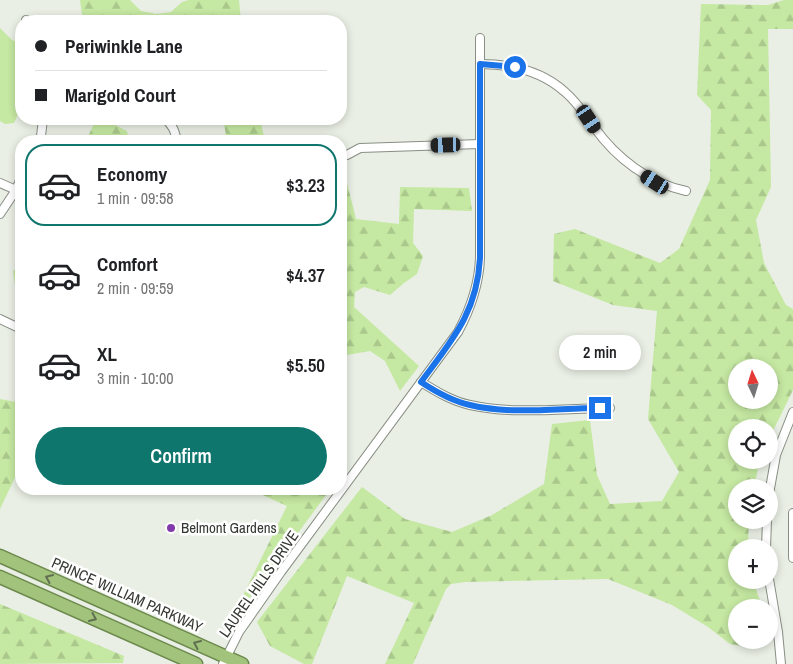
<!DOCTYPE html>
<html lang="en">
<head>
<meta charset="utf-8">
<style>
	:root { --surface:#fff; --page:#f2f2f2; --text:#202124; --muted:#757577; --line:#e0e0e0; --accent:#0f766e }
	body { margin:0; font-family:"Archivo Narrow",sans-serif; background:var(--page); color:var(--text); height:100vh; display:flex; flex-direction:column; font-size:19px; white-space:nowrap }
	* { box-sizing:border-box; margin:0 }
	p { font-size:16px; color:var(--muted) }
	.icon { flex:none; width:28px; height:28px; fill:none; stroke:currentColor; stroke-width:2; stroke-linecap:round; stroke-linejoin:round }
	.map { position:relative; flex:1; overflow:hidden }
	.drawer { position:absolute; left:15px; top:135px; width:332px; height:360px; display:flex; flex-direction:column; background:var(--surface); border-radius:20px; box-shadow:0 2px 8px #0003 }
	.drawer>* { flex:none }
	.hud { position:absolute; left:15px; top:15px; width:332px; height:110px; border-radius:20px; box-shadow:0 2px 8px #0003; display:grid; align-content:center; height:110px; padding:0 20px; background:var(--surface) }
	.needle { width:32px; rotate:356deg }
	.fabs { position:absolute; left:728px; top:359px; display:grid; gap:10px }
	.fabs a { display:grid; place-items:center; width:50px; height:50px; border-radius:50%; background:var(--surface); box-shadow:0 2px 8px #0003; font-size:25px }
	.end { position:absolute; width:22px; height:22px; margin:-11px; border:6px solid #1a73e8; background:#fff; box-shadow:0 0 0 2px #fff }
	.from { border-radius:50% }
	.bubble { position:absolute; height:35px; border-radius:18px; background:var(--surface); box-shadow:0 2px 8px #0003; font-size:16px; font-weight:600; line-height:35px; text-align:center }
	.car { position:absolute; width:15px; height:30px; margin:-15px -8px; border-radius:6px; box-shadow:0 0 4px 1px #0007; background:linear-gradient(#222 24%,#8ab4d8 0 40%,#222 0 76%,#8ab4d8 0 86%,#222 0) }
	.hud b { display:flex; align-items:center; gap:18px; height:48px; font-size:19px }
	.hud b+b { border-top:1px solid var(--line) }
	.hud i { width:12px; height:12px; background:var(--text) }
	ul { padding:9px 0 0; list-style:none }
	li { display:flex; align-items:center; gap:15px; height:82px; margin:0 10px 8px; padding:0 10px; border:2px solid transparent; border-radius:20px }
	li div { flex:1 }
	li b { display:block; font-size:19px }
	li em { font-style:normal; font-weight:600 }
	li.selected { border-color:var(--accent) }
	li>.icon { width:45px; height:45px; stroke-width:1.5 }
	.button { display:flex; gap:10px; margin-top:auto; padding:10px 20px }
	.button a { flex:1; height:58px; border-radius:30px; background:var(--accent); color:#fff; font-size:20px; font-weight:600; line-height:58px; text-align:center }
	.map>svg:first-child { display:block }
	.green { fill:#c5e8a2 }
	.forest { fill:url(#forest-firs); fill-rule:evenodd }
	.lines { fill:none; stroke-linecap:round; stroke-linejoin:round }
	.minor-casing { stroke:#888e84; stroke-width:10 }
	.trunk-casing { stroke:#6c894d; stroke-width:15 }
	.minor { stroke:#fff; stroke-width:8 }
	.trunk { stroke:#a2c37c; stroke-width:12 }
	.oneway { stroke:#617050 }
	.route { stroke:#1a73e8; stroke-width:6 }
	.poi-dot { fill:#8139ac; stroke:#fff; stroke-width:2 }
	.labels { text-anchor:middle; stroke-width:5; stroke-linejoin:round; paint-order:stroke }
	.poi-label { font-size:15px; fill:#353833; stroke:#fff; text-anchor:start }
	.street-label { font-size:15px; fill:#353833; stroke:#fff }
</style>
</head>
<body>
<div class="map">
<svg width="793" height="664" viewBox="0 0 793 664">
	<defs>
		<pattern id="forest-firs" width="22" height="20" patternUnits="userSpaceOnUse" patternTransform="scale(1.25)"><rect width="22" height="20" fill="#c5e8a2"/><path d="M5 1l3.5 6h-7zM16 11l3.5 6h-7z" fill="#aac88c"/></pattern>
	</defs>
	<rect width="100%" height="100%" fill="#e9efe4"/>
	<!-- green -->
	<path class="green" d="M0 28 12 40 21 44C21 69 26 101 14 123L5 124 0 121Z"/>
	<!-- forest -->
	<g class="forest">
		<polygon points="80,0 130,0 141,11 157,14 171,12 182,2 189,0 239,0 241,21 83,21"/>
		<path d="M784 0H793V29H768L771 187 756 220 764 263 786 305 793 309V390L769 439V428H736V460H760L754 487 736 488V520H749L748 547 736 548V580H753L762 607 736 608V640H763L761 646 755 648 730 644 708 627 672 605 608 579 465 582 451 584 446 589 413 664H385L414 603 347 576 312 664H304L270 646 257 622 362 487 405 519 452 532 492 515 544 484 552 424 590 420 597 475 610 504 662 501 679 472 648 419 657 311 613 305 553 281 554 234 575 229 660 263 679 249 710 180 711 110 697 95 701 4 768 5ZM736 368H769V400H736Z"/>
		<polygon points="96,119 103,119 127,131 129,141 86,141"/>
		<polygon points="223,119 260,119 265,141 227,141"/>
		<polygon points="341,178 347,183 356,219 399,224 400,187 469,188 472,211 414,209 413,243 423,256 417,274 404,283 390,295 364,287 355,292 354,307 419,366 400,391 385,361 370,351 341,356"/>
		<polygon points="21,264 21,300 15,286 13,271"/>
		<polygon points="0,399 21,403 21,465 0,509"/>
		<polygon points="249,489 329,489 329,491 226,630 287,506"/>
		<polygon points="0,604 124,656 123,663 0,664"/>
	</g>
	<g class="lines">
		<defs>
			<g id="minor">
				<polyline points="26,20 27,21"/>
				<path d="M480 64C511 64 542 71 565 92 577 102 585 115 594 127 617 159 649 183 686 191"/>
				<path d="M164 119C173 124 175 132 177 141"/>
				<polyline points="38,141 41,136 43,119"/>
				<polyline points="347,155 360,148 480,144"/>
				<polyline points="0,183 16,190"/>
				<polyline points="0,214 16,190 21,178"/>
				<polyline points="0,319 21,329"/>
				<path d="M421 382C437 392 452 401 470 405 514 415 565 408 610 408"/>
				<polyline points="769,494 776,455 793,412"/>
				<polyline points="793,513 793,558"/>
				<polyline points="766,548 767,520"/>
				<polyline points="769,579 778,632 781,664"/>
				<path d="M223 664 239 632 281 572 458 332C471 308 479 285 480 258V38"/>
			</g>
			<g id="trunk">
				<polyline points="0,556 242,664"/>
				<polyline points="0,577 196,664"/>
			</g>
		</defs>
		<!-- minor casing -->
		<use href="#minor" class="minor-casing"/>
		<!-- trunk casing -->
		<use href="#trunk" class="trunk-casing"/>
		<!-- minor -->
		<use href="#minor" class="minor"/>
		<!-- trunk -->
		<use href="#trunk" class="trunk"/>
	</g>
	<!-- one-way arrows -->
	<defs><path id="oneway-chevron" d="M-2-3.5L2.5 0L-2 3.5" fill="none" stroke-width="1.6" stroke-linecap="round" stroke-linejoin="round" transform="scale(1.25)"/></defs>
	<g class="oneway">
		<use href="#oneway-chevron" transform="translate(49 578) rotate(-156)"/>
		<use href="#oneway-chevron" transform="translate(93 618) rotate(24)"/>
		<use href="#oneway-chevron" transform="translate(197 644) rotate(-156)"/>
	</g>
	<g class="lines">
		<!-- route -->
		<path class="route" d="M515 67 480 64V258C477 313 452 340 421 382 436 392 452 401 470 405 511 415 557 408 600 408"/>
	</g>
	<!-- markers -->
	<circle class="poi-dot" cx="171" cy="528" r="5"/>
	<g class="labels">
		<!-- poi labels -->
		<g class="poi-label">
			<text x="181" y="533">Belmont Gardens</text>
		</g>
		<!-- street labels -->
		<g class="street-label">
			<text transform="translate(259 584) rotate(-55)" y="5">LAUREL HILLS DRIVE</text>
			<text transform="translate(127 595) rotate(24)" y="5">PRINCE WILLIAM PARKWAY</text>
		</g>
	</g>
</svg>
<div class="fabs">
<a><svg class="needle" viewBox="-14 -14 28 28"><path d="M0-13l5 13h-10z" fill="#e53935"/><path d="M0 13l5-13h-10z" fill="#757577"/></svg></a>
<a><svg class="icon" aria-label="locate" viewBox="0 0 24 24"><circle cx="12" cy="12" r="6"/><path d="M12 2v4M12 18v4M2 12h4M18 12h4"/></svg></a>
<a><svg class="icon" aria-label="layers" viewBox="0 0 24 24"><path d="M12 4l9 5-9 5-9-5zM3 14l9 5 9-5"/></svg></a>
<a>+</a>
<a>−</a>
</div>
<i class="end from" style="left:515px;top:67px"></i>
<i class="end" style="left:600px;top:408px"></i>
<div class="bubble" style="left:559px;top:335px;width:82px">2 min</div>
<i class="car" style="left:589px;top:119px;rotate:146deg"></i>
<i class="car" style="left:446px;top:145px;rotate:268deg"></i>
<i class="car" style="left:655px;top:182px;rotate:303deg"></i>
<div class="hud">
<b><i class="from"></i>Periwinkle Lane</b>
<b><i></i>Marigold Court</b>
</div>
<section class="drawer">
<ul>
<li class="selected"><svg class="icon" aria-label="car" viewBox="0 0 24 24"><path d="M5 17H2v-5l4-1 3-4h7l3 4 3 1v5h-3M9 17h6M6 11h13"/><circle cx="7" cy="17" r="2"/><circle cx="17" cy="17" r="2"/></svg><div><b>Economy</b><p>1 min · 09:58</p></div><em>$3.23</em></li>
<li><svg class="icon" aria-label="car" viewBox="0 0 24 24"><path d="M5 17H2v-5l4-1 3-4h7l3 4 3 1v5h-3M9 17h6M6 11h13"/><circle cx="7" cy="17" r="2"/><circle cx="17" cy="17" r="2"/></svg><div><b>Comfort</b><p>2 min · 09:59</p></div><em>$4.37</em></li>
<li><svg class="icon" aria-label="car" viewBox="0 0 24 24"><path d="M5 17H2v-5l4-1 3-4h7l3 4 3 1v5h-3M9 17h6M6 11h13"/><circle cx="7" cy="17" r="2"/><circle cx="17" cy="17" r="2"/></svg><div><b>XL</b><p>3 min · 10:00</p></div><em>$5.50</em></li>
</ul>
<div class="button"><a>Confirm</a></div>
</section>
</div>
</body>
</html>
